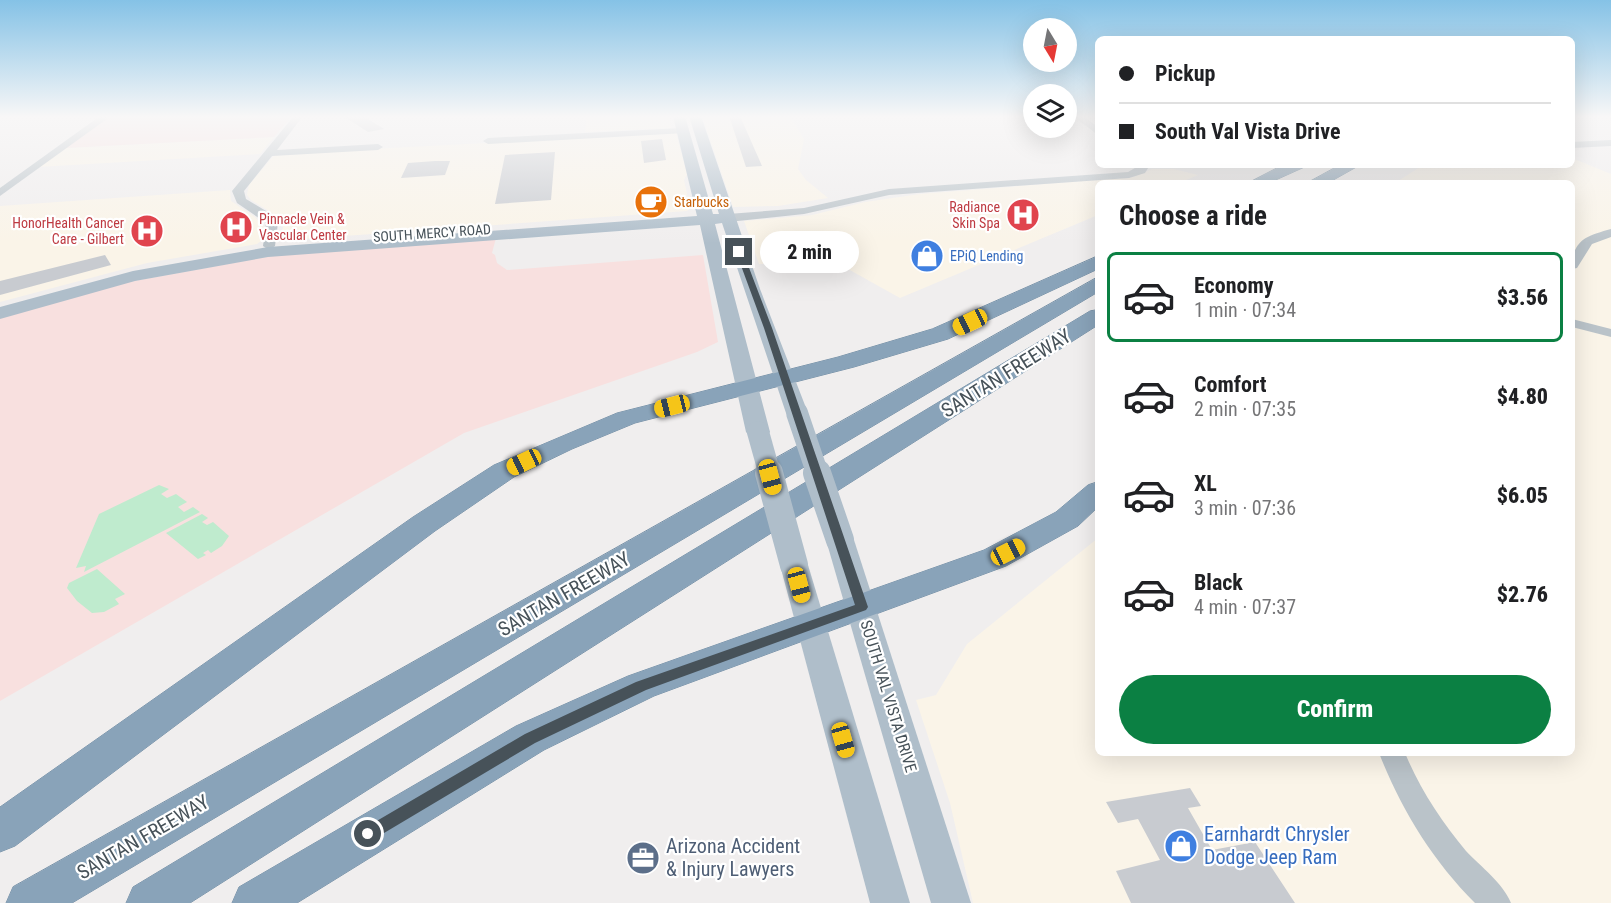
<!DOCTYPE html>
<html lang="en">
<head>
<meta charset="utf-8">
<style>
	:root { --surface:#fff; --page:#f2f2f2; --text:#202124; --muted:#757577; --line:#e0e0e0; --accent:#0b8043 }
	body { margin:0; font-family:"Roboto Condensed",sans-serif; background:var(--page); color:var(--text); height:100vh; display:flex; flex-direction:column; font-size:22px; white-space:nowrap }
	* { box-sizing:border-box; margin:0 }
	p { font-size:20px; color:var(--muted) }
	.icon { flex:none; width:33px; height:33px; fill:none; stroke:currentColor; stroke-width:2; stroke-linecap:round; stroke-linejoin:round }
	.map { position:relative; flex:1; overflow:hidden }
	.drawer { position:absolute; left:1095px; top:180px; width:480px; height:576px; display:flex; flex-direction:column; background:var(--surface); border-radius:9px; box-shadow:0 6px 24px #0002 }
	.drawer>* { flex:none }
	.hud { position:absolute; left:1095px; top:36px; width:480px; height:132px; border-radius:9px; box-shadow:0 6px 24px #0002; display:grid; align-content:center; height:132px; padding:0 24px; background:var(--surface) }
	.needle { width:39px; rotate:170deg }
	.fabs { position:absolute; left:1023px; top:18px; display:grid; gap:12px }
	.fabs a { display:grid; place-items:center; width:54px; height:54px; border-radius:50%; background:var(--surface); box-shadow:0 6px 24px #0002; font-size:30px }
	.end { position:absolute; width:27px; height:27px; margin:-14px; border:8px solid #475259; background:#fff; box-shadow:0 0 0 3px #fff }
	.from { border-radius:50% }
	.bubble { position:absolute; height:42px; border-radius:21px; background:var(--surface); box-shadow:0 6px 24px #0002; font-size:20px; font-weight:800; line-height:42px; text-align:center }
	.car { position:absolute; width:18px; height:36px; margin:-18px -9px; border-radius:8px; box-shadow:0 0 4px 2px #0007; background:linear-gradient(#f5c518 24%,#345 0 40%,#f5c518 0 76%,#345 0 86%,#f5c518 0) }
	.hud b { display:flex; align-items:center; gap:21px; height:57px; font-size:22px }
	.hud b+b { border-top:2px solid var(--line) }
	.hud i { width:15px; height:15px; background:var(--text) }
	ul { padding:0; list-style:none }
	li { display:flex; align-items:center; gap:18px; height:90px; margin:0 12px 9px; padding:0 12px; border:3px solid transparent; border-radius:9px }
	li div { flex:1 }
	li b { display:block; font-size:22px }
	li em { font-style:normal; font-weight:800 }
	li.selected { border-color:var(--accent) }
	li>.icon { width:54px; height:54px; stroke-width:1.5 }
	h2 { padding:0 24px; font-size:27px; line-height:72px }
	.button { display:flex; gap:12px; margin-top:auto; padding:12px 24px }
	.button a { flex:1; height:69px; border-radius:36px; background:var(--accent); color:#fff; font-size:24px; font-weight:800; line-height:69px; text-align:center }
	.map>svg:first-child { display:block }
	.commercial { fill:#faf4e8 }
	.medical { fill:#f8e0df }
	.green { fill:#bfebce }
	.building { fill:#c8cbd0 }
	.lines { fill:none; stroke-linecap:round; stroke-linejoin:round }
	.highway-casing { stroke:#748ea4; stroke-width:1 }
	.minor { fill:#bac3c9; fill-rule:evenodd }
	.major { fill:#afbeca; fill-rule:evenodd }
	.highway { fill:#89a3b9; fill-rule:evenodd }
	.major-bridge-far1 { stroke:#afbeca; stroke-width:22 }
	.major-bridge { stroke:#afbeca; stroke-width:28 }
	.route { fill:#475259 }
	.labels { text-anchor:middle; stroke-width:4.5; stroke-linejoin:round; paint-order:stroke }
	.far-food-label { font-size:14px; fill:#c56008; stroke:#fff; text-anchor:start }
	.far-health-label { font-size:14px; fill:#be3a42; stroke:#fff; text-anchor:end }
	.far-street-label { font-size:14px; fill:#475259; stroke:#fff }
	.far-shop-label { font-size:14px; fill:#366cbe; stroke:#fff; text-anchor:start }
	.street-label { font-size:16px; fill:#475259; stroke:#fff }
	.near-street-label { font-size:20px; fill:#475259; stroke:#fff }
	.near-shop-label { font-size:20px; fill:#366cbe; stroke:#fff; text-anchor:start }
	.near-service-label { font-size:20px; fill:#4e5e75; stroke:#fff; text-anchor:start }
</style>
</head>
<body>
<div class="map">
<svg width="1611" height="903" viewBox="0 0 1611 903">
	<rect width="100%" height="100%" fill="#f0eeee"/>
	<!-- commercial -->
	<g class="commercial">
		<polygon points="587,116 669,116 671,128 585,132"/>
		<polygon points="702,116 790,116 804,139 798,169 806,180 828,198 778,206 733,207"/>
		<polygon points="676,133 687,174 684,180 690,208 687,211 289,240 281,237 283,227 280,218 251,200 247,195 249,185 275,154"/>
		<polygon points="274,137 260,154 38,167 65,148"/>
		<polygon points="1572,158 1611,174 1611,903 973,903 950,803 916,700 936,695 967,644 1098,538 1098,753 1572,753 1572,183 1395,183 1423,165 1572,165"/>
		<polygon points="1152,169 1174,169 1198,175 1179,183 1098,183 1098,215 900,298 830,259 759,264 744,221 812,215 865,202 920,194 1134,177"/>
		<polygon points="230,190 231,201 255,217 264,227 261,241 257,244 147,263 0,302 0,206"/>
	</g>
	<!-- medical -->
	<g class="medical">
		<polygon points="109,116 292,116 274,137 65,148"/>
		<polygon points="496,238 492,253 495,255 497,263 507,270 703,255 718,342 697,352 464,433 0,701 0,317 118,284 288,253"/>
	</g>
	<!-- green -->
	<g class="green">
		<polygon points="159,485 169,489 161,494 167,498 176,494 187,502 178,507 184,512 193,507 200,512 84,572 86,566 76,568 99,514"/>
		<polygon points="202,514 208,518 202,522 207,525 213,522 229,536 222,546 211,553 208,550 203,553 206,555 198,559 166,533"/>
		<polygon points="97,569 125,594 115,599 119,604 104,612 92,613 77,601 67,588 69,583"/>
	</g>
	<!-- building -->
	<g class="building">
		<polygon points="343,116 363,116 384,129 368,132"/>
		<polygon points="729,116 740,116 762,166 746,167"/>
		<polygon points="662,139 666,160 644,163 641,141"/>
		<polygon points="555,152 551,200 495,204 505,155"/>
		<polygon points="435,161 450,161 445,175 401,178 408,163"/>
		<polygon points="105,255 111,265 0,295 0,281"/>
		<polygon points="1190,788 1201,806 1188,808 1212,850 1255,842 1295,903 1131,903 1116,871 1160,860 1138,819 1118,823 1106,802"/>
	</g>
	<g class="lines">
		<defs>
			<g id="highway">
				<polygon points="1283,165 1309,165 1269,183 1248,183"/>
				<polygon points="1340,165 1360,165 1328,183 1307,183"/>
				<polygon points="1098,256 1098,269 948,339 854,367 635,423 572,449 514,477 435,531 15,846 0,852 0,807 413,517 494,465 617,413 838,357 932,329"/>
				<polygon points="1098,277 1098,292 72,903 6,903 13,887"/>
				<polygon points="1098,310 1098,325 190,903 126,903 133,887 1090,311"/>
				<polygon points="1098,482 1098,507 1078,526 1006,566 654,696 544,750 297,903 232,903 239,887 516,726 628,676 984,550 1056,512 1088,485"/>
			</g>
		</defs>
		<!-- highway casing -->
		<use href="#highway" class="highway-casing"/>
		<!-- minor -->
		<g class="minor">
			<polygon points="100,116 111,116 0,196 0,188"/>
			<polygon points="294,116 303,116 277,150 378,144 383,147 378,150 272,156 244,191 246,199 271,214 278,223 275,246 269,250 263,246 266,223 237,203 232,191"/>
			<polygon points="1073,116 1083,116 1098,127 1098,135"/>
			<polygon points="682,128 685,129 685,133 488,144 483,141 488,138"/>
			<polygon points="1611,140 1611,146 1572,148 1572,142"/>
			<polygon points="1140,165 1150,165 1145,173 1129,178 889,195 804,214 728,222 722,218 728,214 804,208 889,189 1128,172"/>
			<path d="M1611 229V237L1592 244 1577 268 1572 269C1572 240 1586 236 1611 229Z"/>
			<polygon points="1572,319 1611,329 1611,337 1572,327"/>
			<path d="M1379 753H1405C1420 789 1441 821 1466 851 1481 867 1503 883 1511 903H1475C1432 860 1401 809 1379 753Z"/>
		</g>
		<!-- major -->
		<g class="major">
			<polygon points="673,116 685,116 713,214 719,214 689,116 701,116 760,289 808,413 805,418 789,418 786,413 722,223 715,224 770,432 766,437 750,437 746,432 700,225 268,257 135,281 0,319 0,307 133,271 268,247 697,216"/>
			<polygon points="840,531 850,533 854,540 971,903 931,903 826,540 830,533"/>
			<polygon points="794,555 804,558 808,565 910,903 870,903 780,565 784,558"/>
		</g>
		<!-- highway -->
		<use href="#highway" class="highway"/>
		<!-- major-bridge-far1 -->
		<g class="major-bridge-far1">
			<polyline points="797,413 818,475"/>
			<polyline points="758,432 770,475"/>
		</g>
		<!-- major-bridge -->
		<g class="major-bridge">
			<polyline points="769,473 794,565"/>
			<polyline points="817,473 840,540"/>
		</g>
	</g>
	<!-- sky -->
	<linearGradient id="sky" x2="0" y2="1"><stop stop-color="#85c2e6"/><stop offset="0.48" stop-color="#f8f7f7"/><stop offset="1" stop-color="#f8f7f7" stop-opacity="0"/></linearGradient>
	<rect width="1611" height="243" fill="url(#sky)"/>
	<!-- route -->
	<polygon class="route" points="739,250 743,252 772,328 868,607 866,610 646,690 535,743 374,839 368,841 363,839 361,834 363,829 525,734 636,682 855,605 764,328 736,252"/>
	<!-- icons -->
	<defs>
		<symbol id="cafe-disc" viewBox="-11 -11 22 22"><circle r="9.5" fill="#e8710a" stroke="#fff"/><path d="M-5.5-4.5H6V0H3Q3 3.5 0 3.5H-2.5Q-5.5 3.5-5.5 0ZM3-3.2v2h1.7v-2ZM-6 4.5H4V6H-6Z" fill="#fff"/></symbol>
		<symbol id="hospital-disc" viewBox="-11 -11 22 22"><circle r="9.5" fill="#e0444e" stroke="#fff"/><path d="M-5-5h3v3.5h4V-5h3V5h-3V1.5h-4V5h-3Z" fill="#fff"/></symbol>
		<symbol id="shop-disc" viewBox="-11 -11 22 22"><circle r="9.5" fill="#3f7fe0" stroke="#fff"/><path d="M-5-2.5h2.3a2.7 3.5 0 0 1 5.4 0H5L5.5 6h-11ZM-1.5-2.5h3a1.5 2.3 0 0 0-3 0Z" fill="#fff"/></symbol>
		<symbol id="office-disc" viewBox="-11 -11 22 22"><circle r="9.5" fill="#5c6f8a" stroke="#fff"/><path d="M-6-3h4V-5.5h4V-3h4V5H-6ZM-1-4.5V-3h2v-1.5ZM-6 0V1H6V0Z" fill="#fff"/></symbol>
	</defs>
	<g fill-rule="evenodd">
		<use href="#cafe-disc" x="632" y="183" width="38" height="38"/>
		<use href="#hospital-disc" x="1004" y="196" width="38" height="38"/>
		<use href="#hospital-disc" x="217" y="208" width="38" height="38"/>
		<use href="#hospital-disc" x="128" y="212" width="38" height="38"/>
		<use href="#shop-disc" x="908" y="237" width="38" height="38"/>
		<use href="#shop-disc" x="1162" y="827" width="38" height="38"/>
		<use href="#office-disc" x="624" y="839" width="38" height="38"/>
	</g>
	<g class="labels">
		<!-- far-food labels -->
		<g class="far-food-label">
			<text x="674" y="207">Starbucks</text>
		</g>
		<!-- far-health labels -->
		<g class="far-health-label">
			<text x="1000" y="212">Radiance<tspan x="1000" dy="16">Skin Spa</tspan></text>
			<text x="259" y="224" text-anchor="start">Pinnacle Vein &amp;<tspan x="259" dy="16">Vascular Center</tspan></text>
			<text x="124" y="228">HonorHealth Cancer<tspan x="124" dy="16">Care - Gilbert</tspan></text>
		</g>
		<!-- far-street labels -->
		<g class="far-street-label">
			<text transform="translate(432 233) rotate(-4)" y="5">SOUTH MERCY ROAD</text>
		</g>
		<!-- far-shop labels -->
		<g class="far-shop-label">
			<text x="950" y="261">EPiQ Lending</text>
		</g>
		<!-- street labels -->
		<g class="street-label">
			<text transform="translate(889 696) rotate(73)" y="6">SOUTH VAL VISTA DRIVE</text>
		</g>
		<!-- near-street labels -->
		<g class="near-street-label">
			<text transform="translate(1006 373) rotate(-32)" y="7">SANTAN FREEWAY</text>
			<text transform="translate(564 594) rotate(-30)" y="7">SANTAN FREEWAY</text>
			<text transform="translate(143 837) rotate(-30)" y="7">SANTAN FREEWAY</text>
		</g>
		<!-- near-shop labels -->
		<g class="near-shop-label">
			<text x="1204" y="841">Earnhardt Chrysler<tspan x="1204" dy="23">Dodge Jeep Ram</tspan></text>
		</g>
		<!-- near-service labels -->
		<g class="near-service-label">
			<text x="666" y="853">Arizona Accident<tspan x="666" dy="23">&amp; Injury Lawyers</tspan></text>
		</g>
	</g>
</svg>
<div class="fabs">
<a><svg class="needle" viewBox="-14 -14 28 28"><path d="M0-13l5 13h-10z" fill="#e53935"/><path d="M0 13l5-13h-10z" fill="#757577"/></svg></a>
<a><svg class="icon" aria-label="layers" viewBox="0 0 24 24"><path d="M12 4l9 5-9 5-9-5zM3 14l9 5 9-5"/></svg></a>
</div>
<i class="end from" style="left:368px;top:834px"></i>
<i class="end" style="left:739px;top:252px"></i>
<div class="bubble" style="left:760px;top:231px;width:99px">2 min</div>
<i class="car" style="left:970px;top:322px;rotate:245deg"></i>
<i class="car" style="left:672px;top:406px;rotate:256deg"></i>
<i class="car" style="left:524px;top:462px;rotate:245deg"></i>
<i class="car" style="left:770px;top:477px;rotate:165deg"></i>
<i class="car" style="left:1008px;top:552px;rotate:63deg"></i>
<i class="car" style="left:799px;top:585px;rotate:165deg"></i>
<i class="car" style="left:843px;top:740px;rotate:164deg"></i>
<div class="hud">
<b><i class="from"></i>Pickup</b>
<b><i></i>South Val Vista Drive</b>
</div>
<section class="drawer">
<h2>Choose a ride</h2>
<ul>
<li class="selected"><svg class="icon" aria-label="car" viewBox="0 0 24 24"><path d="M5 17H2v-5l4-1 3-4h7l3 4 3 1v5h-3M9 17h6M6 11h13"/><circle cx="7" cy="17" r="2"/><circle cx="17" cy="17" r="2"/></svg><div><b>Economy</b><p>1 min · 07:34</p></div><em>$3.56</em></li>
<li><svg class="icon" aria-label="car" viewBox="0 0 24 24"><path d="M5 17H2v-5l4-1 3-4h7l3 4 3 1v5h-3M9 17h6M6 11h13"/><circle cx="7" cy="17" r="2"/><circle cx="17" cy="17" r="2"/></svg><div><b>Comfort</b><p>2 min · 07:35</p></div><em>$4.80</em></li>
<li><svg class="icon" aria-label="car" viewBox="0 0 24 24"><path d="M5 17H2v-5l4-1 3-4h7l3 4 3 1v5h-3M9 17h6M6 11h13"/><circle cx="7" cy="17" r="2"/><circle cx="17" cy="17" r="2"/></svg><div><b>XL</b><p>3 min · 07:36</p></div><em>$6.05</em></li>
<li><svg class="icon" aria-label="car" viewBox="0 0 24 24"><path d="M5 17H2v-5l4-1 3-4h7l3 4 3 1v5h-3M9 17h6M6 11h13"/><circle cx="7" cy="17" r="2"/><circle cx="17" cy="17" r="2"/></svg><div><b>Black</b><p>4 min · 07:37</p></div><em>$2.76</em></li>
</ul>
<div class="button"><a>Confirm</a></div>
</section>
</div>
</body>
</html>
